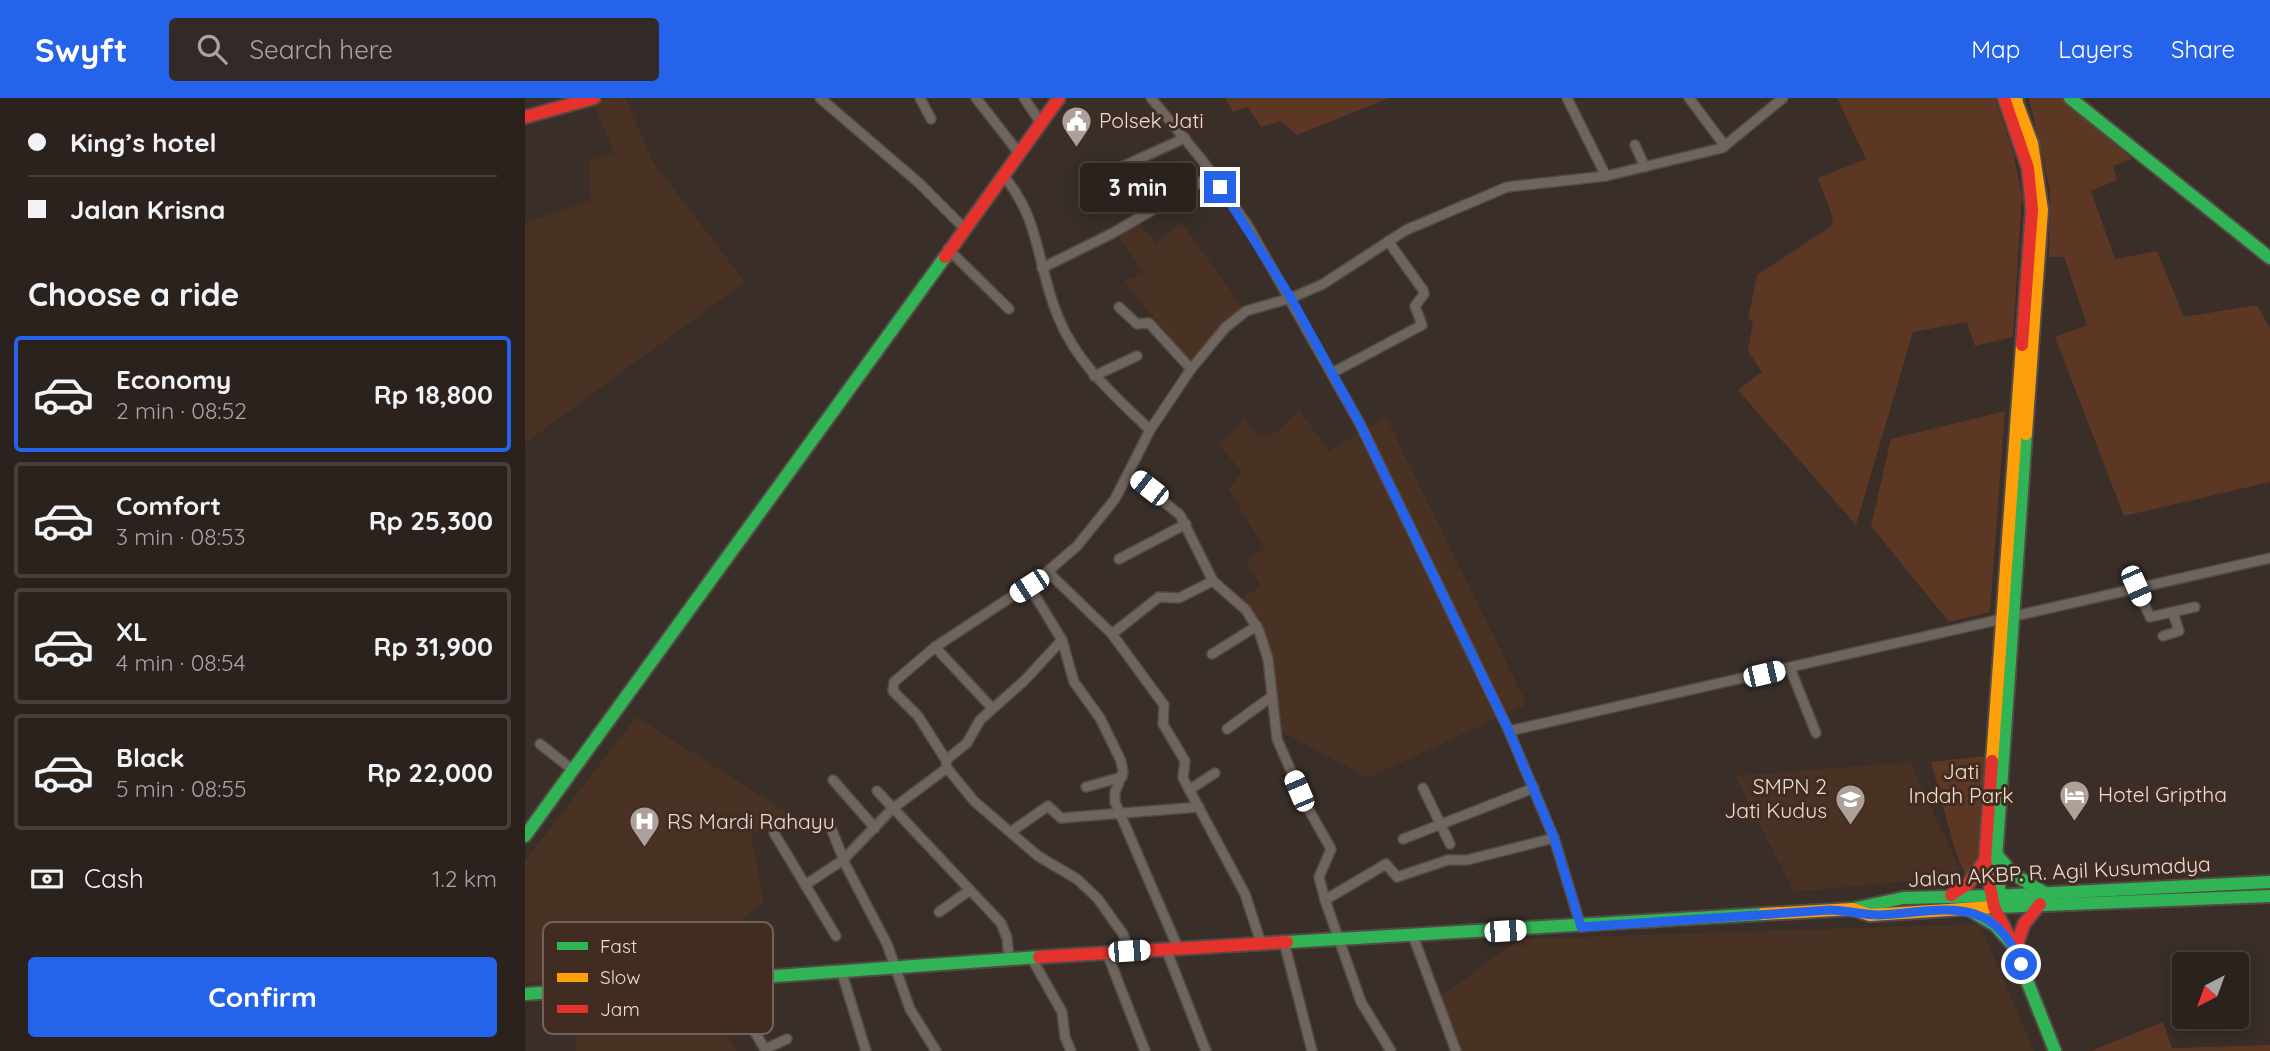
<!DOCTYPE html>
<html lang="en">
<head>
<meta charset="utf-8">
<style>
	:root { --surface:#2b221e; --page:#332a27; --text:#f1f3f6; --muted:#a6a4a4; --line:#473f3c; --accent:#2563eb }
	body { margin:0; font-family:Quicksand,sans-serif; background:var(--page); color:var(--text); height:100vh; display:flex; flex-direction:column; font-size:26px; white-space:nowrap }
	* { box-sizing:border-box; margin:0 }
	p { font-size:23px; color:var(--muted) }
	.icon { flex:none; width:38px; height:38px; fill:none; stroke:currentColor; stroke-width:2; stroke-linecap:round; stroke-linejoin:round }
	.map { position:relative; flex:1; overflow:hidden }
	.drawer { display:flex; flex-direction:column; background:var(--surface); width:525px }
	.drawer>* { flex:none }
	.hud { display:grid; align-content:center; height:154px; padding:0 28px; background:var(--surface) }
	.needle { width:46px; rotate:221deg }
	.fabs { position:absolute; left:1647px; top:854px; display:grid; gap:14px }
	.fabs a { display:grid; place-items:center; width:77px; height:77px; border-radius:7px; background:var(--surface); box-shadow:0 4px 18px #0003,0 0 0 2px var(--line); font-size:35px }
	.end { position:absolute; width:32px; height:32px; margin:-16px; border:9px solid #2563eb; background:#fff; box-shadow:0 0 0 4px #fff }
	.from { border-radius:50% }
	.bubble { position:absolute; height:49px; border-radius:7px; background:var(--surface); box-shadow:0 4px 18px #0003,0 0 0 2px var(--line); font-size:23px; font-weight:700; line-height:49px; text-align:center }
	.car { position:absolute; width:21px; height:42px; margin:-21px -10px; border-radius:9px; box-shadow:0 0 5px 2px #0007; background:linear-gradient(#fff 24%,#345 0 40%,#fff 0 76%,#345 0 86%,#fff 0) }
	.hud b { display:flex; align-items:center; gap:24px; height:66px; font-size:26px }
	.hud b+b { border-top:2px solid var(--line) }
	.hud i { width:18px; height:18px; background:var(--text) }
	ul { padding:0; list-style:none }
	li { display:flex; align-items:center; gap:21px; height:116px; margin:0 14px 10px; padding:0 14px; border:4px solid var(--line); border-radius:7px }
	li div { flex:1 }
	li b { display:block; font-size:26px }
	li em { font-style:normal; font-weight:700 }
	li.active { border-color:var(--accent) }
	li>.icon { width:63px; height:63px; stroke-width:1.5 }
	h2 { padding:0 28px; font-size:32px; line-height:84px }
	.pay { display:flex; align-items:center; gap:18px; height:77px; padding:0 28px; font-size:26px }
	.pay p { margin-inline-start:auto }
	.primary-button { display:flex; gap:14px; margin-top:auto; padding:14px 28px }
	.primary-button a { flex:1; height:80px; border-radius:7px; background:var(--accent); color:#fff; font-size:28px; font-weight:700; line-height:80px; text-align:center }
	header { display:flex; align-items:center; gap:42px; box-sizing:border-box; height:98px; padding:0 35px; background:var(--accent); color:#fff }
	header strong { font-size:33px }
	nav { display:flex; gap:38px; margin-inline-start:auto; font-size:24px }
	.search { width:490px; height:63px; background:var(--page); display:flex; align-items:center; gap:18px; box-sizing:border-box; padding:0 24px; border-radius:7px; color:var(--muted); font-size:26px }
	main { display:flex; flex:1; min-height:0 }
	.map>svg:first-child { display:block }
	.built { fill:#493124 }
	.green { fill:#5c3824 }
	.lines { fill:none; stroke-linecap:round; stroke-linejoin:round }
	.street-casing { stroke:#544a45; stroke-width:12 }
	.fast-casing { stroke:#544a45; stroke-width:16 }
	.slow-casing { stroke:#544a45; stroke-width:16 }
	.jam-casing { stroke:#544a45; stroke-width:16 }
	.street { stroke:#6e655f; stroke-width:9 }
	.fast { stroke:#30b455; stroke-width:12 }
	.slow { stroke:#ff9f0a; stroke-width:12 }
	.jam { stroke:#e5322d; stroke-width:12 }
	.route { stroke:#2563eb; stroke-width:9 }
	.labels { text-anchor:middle; stroke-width:6; stroke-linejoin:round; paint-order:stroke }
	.poi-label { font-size:21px; fill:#eaddd6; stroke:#402c21; text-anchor:start }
	.park-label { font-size:21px; fill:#fadbc9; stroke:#402c21 }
	.street-label { font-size:21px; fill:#eaddd6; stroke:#402c21 }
	.key { fill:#402c21; stroke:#736157; stroke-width:2 }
	.key-label { font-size:19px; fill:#eaddd6 }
</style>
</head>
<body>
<header>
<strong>Swyft</strong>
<div class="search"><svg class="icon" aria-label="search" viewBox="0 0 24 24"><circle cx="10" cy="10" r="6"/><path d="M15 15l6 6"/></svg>Search here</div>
<nav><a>Map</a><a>Layers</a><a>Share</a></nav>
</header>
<main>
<section class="drawer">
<div class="hud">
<b><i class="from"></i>King’s hotel</b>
<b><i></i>Jalan Krisna</b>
</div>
<h2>Choose a ride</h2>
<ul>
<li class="active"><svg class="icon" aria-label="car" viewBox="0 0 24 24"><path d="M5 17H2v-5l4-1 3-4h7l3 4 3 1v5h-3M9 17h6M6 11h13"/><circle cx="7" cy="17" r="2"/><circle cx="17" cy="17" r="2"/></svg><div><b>Economy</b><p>2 min · 08:52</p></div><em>Rp 18,800</em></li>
<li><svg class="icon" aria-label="car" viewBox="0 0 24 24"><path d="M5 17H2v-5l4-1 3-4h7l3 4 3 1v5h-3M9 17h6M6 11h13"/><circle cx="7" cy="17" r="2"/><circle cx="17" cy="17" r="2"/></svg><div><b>Comfort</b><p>3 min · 08:53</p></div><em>Rp 25,300</em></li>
<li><svg class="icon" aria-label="car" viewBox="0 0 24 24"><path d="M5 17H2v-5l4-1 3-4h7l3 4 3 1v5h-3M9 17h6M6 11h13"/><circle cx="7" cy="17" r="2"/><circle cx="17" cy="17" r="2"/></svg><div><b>XL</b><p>4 min · 08:54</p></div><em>Rp 31,900</em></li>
<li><svg class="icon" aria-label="car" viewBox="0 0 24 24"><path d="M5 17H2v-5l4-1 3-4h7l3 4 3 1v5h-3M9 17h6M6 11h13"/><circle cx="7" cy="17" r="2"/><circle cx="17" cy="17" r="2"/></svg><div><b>Black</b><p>5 min · 08:55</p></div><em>Rp 22,000</em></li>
</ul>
<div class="pay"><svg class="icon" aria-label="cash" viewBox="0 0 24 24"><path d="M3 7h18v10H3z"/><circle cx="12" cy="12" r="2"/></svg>Cash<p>1.2 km</p></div>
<div class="primary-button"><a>Confirm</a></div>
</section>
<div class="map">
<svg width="1745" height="953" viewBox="0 0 1745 953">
	<rect width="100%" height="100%" fill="#392e28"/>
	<!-- built -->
	<g class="built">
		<polygon points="86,0 100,0 129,65 220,184 0,345 0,125 65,102 64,63 89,54 68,4"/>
		<polygon points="613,123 631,146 656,124 718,210 704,220 666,266 599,183 619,175 592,137"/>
		<polygon points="774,312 804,353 861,319 1002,606 843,680 752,631 743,551 713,503 736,488 721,463 739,450 703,391 717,374 694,347 720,321 735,339 750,335"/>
		<polygon points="111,619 262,714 256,725 226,737 239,803 209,829 195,835 199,870 0,885 0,763"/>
		<polygon points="1385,664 1438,778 1269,794 1210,678"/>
		<polygon points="1455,826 1509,953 932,953 913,900 995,841"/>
		<polygon points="172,893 188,928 201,934 211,953 51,953 48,904"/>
	</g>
	<!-- green -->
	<g class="green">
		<polygon points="700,0 864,0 772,37 756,23 736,29 723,9 708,14"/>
		<polygon points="1312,0 1470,0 1488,54 1497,97 1488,239 1450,248 1442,224 1388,234 1331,427 1213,292 1237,274 1223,253 1228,223 1223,221 1232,177 1306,128 1308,120 1293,80 1341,61"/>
		<polygon points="1504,0 1537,0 1607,61 1588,68 1592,82 1566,93 1590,161 1632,153 1659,219 1732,207 1745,230 1745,384 1599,418 1530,239 1562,227 1539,159 1524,159 1525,92"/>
		<polygon points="1480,313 1465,514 1424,524 1346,428 1364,349 1366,341"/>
		<polygon points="1461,658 1457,757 1442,781 1430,752 1406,664"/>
		<polygon points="1638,924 1647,950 1745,947 1745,953 1566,953"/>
	</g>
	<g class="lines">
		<defs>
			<g id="street">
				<polyline points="295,0 394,85 439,130"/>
				<polyline points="395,0 406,21"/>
				<polyline points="451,0 494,55"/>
				<polyline points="499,0 516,25"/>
				<polyline points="626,0 677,62 723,128 835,326 984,633 1029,740 1056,829"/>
				<polyline points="1042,0 1081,78"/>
				<polyline points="1164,0 1200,48"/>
				<polyline points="1110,47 1120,69"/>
				<polyline points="594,70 660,40"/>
				<path d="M478 77C517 124 511 167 534 221 553 267 590 298 625 332"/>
				<polyline points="632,79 643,101"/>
				<polyline points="423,151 484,211"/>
				<polyline points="517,170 586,136 688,77"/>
				<polyline points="594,209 612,226 624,225 666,271"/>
				<polyline points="807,275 897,227 890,208 899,196 898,192 863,143"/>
				<polyline points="569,278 612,258"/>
				<polyline points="605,376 655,417 688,483 721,512 734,533 743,561 752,641 780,705 806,751 794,779 800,802 836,904 866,953"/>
				<polyline points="594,461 661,426"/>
				<polyline points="523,474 587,536"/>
				<polyline points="688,483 654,500 634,499 587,536 639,607 638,626 660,663 658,680 720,796 736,845"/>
				<polyline points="504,488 537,542 549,584 575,620 596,663 598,674 590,694 590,704 653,850"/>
				<polyline points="1611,488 1625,519 1670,509"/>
				<polyline points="1638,538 1654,533 1648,515"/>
				<polyline points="410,549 467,610"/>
				<polyline points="687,556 732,528"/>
				<polyline points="1265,570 1291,635"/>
				<polyline points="702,631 746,599"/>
				<polyline points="984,633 1745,460"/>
				<polyline points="15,646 49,673"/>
				<polyline points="421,662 442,645 455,622 499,583 537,542"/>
				<polyline points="308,682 350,730"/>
				<polyline points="561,689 597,679"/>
				<polyline points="898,690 925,746"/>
				<polyline points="664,692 690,675"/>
				<polyline points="352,693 476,825 482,840 484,860"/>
				<polyline points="306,730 318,760"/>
				<polyline points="487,733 523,708 536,720 674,709"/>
				<polyline points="249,735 311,838"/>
				<polyline points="878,741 1009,690"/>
				<polyline points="280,787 318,762"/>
				<polyline points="800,802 861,766 872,779 923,762 942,762 1029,740"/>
				<polyline points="414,814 445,792"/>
				<polyline points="888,838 931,953"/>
				<polyline points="759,844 787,953"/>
				<polyline points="641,851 681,953"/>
				<polyline points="604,853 598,836 573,801 552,781 513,758 449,703 422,670 421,662 393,618 368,593 369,584 410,549 515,480 552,448 590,401 625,332 666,271 700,230 721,213 766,200 798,186 881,132 982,89 1081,78 1197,50 1258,0"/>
				<polyline points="582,855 620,953"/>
				<polyline points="506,859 537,914 540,939 546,953"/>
				<polyline points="316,872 341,953"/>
				<polyline points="203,879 211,902 241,953"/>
				<polyline points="223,923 241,912"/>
				<polyline points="240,951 262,941"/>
				<polyline points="411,953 385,911 362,846 318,762 367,711 422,670"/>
			</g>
			<g id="fast">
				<polyline points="1545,0 1745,160"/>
				<polyline points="1491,5 1492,0"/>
				<polyline points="0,738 420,159"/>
				<polyline points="1471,756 1488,776 1518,794"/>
				<polyline points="1467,798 1745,784"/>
				<polyline points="1475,798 1471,761 1501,336"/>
				<polyline points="1469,809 1745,798"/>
				<polyline points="1327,811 1378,800 1466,798"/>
				<polyline points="1443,811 1470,827 1486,845"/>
				<polyline points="762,844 1238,816"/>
				<polyline points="1487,845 1530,953"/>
				<polyline points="0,896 514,859"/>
			</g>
			<g id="slow">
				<polyline points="1490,0 1507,45 1517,112 1501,336"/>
				<polyline points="1467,663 1497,247"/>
				<polyline points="1238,816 1327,811 1345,817 1469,809"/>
			</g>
			<g id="jam">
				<polyline points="1479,0 1503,70 1507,112 1497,247"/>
				<polyline points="0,19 69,0"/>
				<polyline points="420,159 534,0"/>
				<polyline points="1467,663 1460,762 1469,809 1487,845"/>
				<polyline points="1426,797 1443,786 1460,762"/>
				<polyline points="1490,851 1499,826 1515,806"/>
				<polyline points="514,859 762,844"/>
			</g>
		</defs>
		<!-- street casing -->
		<use href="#street" class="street-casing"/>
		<!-- fast casing -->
		<use href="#fast" class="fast-casing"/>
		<!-- slow casing -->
		<use href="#slow" class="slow-casing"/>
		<!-- jam casing -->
		<use href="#jam" class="jam-casing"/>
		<!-- street -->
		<use href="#street" class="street"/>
		<!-- fast -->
		<use href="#fast" class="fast"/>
		<!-- slow -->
		<use href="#slow" class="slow"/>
		<!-- jam -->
		<use href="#jam" class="jam"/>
	</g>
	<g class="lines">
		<!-- route -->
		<path class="route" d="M695 89 766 200 835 326 984 633 1029 740 1056 829 1305 812C1322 812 1337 817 1353 817 1415 814 1467 793 1496 866"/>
	</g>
	<!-- icons -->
	<defs>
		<symbol id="civic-pin" viewBox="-11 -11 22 30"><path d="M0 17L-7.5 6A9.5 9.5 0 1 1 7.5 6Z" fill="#aca099" stroke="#402c21"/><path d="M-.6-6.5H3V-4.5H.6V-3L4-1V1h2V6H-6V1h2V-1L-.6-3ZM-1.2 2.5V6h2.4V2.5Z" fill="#fff"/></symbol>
		<symbol id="hotel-pin" viewBox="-11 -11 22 30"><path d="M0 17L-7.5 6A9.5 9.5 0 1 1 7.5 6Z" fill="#aca099" stroke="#402c21"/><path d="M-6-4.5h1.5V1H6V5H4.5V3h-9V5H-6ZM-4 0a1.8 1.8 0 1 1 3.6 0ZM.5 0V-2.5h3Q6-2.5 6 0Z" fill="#fff"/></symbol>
		<symbol id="school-pin" viewBox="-11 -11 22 30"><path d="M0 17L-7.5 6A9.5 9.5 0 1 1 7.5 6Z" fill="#aca099" stroke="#402c21"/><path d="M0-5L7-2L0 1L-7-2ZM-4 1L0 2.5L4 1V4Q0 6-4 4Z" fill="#fff"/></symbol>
		<symbol id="hospital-pin" viewBox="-11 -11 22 30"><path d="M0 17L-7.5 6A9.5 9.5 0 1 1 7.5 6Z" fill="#aca099" stroke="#402c21"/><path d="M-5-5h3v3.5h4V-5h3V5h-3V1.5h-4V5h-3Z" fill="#fff"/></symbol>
	</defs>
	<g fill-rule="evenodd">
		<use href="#civic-pin" x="534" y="6" width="35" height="47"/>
		<use href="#hotel-pin" x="1532" y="680" width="35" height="47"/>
		<use href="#school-pin" x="1308" y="684" width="35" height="47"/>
		<use href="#hospital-pin" x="102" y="706" width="35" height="47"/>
	</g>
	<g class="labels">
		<!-- poi labels -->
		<g class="poi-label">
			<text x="574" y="30">Polsek Jati</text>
			<text x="1302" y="696" text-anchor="end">SMPN 2<tspan x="1302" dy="24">Jati Kudus</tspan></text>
			<text x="1573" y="704">Hotel Griptha</text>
			<text x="142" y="731">RS Mardi Rahayu</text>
		</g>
		<!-- park labels -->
		<g class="park-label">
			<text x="1436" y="681">Jati<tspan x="1436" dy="24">Indah Park</tspan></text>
		</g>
		<!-- street labels -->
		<g class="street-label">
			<text transform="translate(1534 774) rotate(-3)" y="7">Jalan AKBP. R. Agil Kusumadya</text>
		</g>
	</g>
	<!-- legend -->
	<rect x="18" y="824" width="230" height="112" rx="10" class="key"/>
	<rect x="32" y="844" width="31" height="8" fill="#30b455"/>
	<rect x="32" y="875" width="31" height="9" fill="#ff9f0a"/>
	<rect x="32" y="907" width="31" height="8" fill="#e5322d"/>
	<g class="key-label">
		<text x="75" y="855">Fast</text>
		<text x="75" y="886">Slow</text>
		<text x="75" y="918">Jam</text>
	</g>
</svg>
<div class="fabs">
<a><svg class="needle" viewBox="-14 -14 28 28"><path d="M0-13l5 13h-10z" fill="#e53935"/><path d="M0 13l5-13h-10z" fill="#a6a4a4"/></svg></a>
</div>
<i class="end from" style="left:1496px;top:866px"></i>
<i class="end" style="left:695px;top:89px"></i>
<div class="bubble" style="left:555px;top:65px;width:116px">3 min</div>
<i class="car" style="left:624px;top:390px;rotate:308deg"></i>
<i class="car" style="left:504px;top:488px;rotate:237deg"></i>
<i class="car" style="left:1611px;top:488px;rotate:156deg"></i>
<i class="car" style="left:1239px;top:576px;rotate:77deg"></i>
<i class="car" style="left:774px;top:693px;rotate:337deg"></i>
<i class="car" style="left:980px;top:833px;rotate:86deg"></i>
<i class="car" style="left:604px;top:853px;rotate:86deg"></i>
</div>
</main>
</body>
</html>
